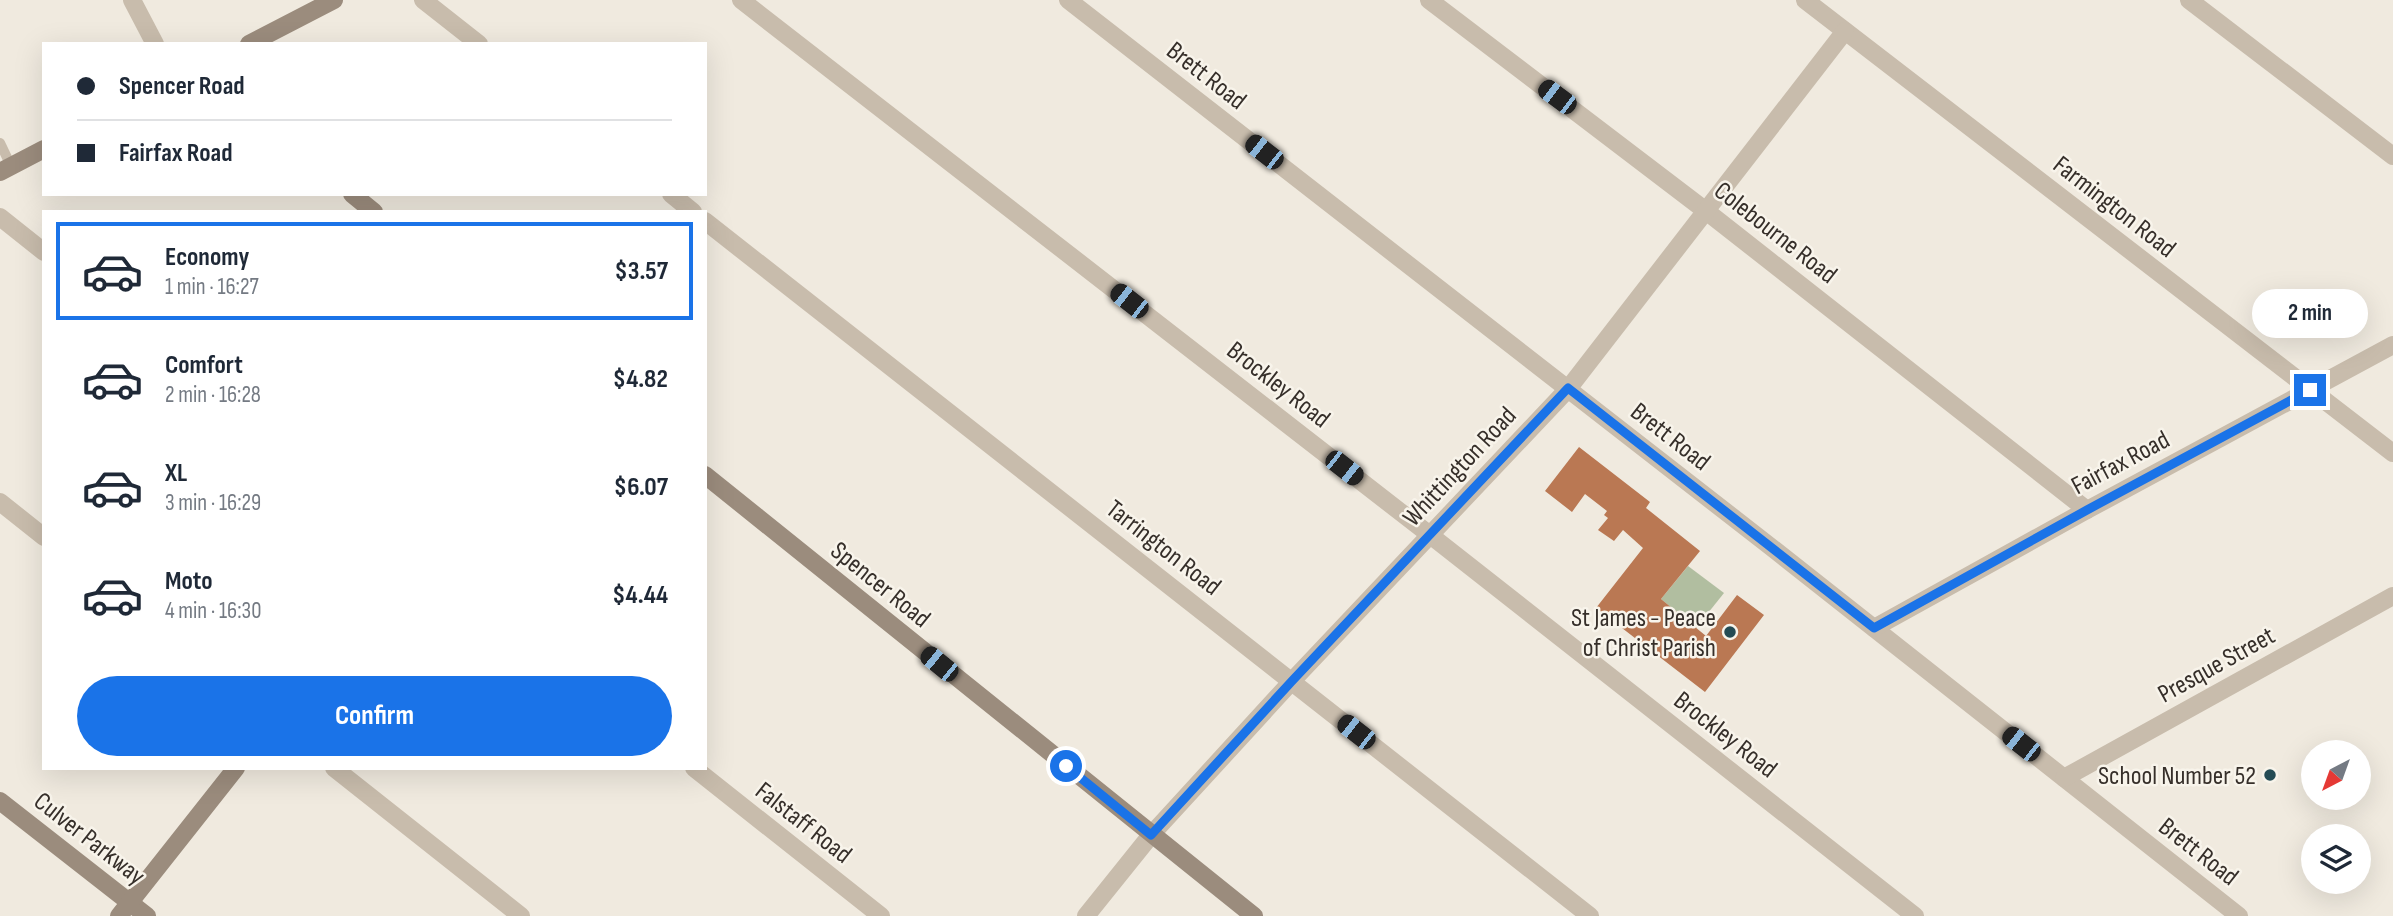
<!DOCTYPE html>
<html lang="en">
<head>
<meta charset="utf-8">
<style>
	:root { --surface:#fff; --page:#f2f2f3; --text:#1f2937; --muted:#747a83; --line:#e0e1e3; --accent:#1a73e8 }
	body { margin:0; font-family:"Sofia Sans Condensed",sans-serif; background:var(--page); color:var(--text); height:100vh; display:flex; flex-direction:column; font-size:26px; white-space:nowrap }
	* { box-sizing:border-box; margin:0 }
	p { font-size:23px; color:var(--muted) }
	.icon { flex:none; width:38px; height:38px; fill:none; stroke:currentColor; stroke-width:2; stroke-linecap:round; stroke-linejoin:round }
	.map { position:relative; flex:1; overflow:hidden }
	.drawer { position:absolute; left:42px; top:210px; width:665px; height:560px; display:flex; flex-direction:column; background:var(--surface); border-radius:0px; box-shadow:0 7px 28px #0002 }
	.drawer>* { flex:none }
	.hud { position:absolute; left:42px; top:42px; width:665px; height:154px; border-radius:0px; box-shadow:0 7px 28px #0002; display:grid; align-content:center; height:154px; padding:0 35px; background:var(--surface) }
	.needle { width:46px; rotate:221deg }
	.buttons { position:absolute; left:2301px; top:740px; display:grid; gap:14px }
	.buttons a { display:grid; place-items:center; width:70px; height:70px; border-radius:50%; background:var(--surface); box-shadow:0 7px 28px #0002; font-size:35px }
	.end { position:absolute; width:32px; height:32px; margin:-16px; border:9px solid #1a73e8; background:#fff; box-shadow:0 0 0 4px #fff }
	.from { border-radius:50% }
	.bubble { position:absolute; height:49px; border-radius:24px; background:var(--surface); box-shadow:0 7px 28px #0002; font-size:23px; font-weight:700; line-height:49px; text-align:center }
	.car { position:absolute; width:21px; height:42px; margin:-21px -10px; border-radius:9px; box-shadow:0 0 5px 2px #0007; background:linear-gradient(#222 24%,#8ab4d8 0 40%,#222 0 76%,#8ab4d8 0 86%,#222 0) }
	.hud b { display:flex; align-items:center; gap:24px; height:66px; font-size:26px }
	.hud b+b { border-top:2px solid var(--line) }
	.hud i { width:18px; height:18px; background:var(--text) }
	ul { padding:12px 0 0; list-style:none }
	li { display:flex; align-items:center; gap:21px; height:98px; margin:0 14px 10px; padding:0 21px; border:4px solid transparent; border-radius:0px }
	li div { flex:1 }
	li b { display:block; font-size:26px }
	li em { font-style:normal; font-weight:700 }
	li.current { border-color:var(--accent) }
	li>.icon { width:63px; height:63px; stroke-width:1.5 }
	.button { display:flex; gap:14px; margin-top:auto; padding:14px 35px }
	.button a { flex:1; height:80px; border-radius:42px; background:var(--accent); color:#fff; font-size:28px; font-weight:700; line-height:80px; text-align:center }
	.map>svg:first-child { display:block }
	.green { fill:#b1bea0 }
	.building { fill:#ba7853 }
	.lines { fill:none; stroke-linecap:round; stroke-linejoin:round }
	.lane { stroke:#c8bcac; stroke-width:10 }
	.street { stroke:#c8bcac; stroke-width:18 }
	.secondary { stroke:#9b8c7d; stroke-width:18 }
	.route { stroke:#1a73e8; stroke-width:9 }
	.poi-dot { fill:#244b54; stroke:#f8f4eb; stroke-width:2.5 }
	.labels { text-anchor:middle; stroke-width:5; stroke-linejoin:round; paint-order:stroke }
	.street-label { font-size:26px; fill:#362f2a; stroke:#f8f4eb }
	.poi-label { font-size:26px; fill:#362f2a; stroke:#f8f4eb; text-anchor:end }
</style>
</head>
<body>
<div class="map">
<svg width="2393" height="916" viewBox="0 0 2393 916">
	<rect width="100%" height="100%" fill="#f0eadf"/>
	<!-- green -->
	<polygon class="green" points="1688,566 1724,593 1696,628 1661,599"/>
	<!-- building -->
	<polygon class="building" points="1579,447 1650,502 1646,508 1700,551 1661,599 1706,636 1737,595 1764,615 1705,692 1596,608 1643,548 1623,530 1614,541 1598,530 1608,518 1604,515 1607,511 1585,494 1572,512 1545,491"/>
	<g class="lines">
		<!-- lane -->
		<polyline class="lane" points="0,143 11,166"/>
		<!-- street -->
		<g class="street">
			<polyline points="132,0 155,44"/>
			<polyline points="423,0 479,44"/>
			<polyline points="741,0 1430,535 1915,916"/>
			<polyline points="1068,0 1771,547 2239,916"/>
			<polyline points="1429,0 1706,211 2087,510"/>
			<polyline points="1805,0 2393,453"/>
			<polyline points="2189,0 2393,156"/>
			<polyline points="671,194 693,212"/>
			<polyline points="0,217 44,252"/>
			<polyline points="705,221 1590,916"/>
			<polyline points="0,502 44,537"/>
			<polyline points="1874,628 2087,510 2393,345"/>
			<polyline points="334,768 521,916"/>
			<polyline points="694,768 881,916"/>
			<polyline points="2064,778 2393,596"/>
			<polyline points="1086,916 1151,835 1292,681 1568,389 1845,31"/>
		</g>
		<!-- secondary -->
		<g class="secondary">
			<polyline points="249,44 334,0"/>
			<polyline points="0,172 44,149"/>
			<polyline points="352,194 374,212"/>
			<polyline points="705,475 1254,916"/>
			<polyline points="0,801 147,916"/>
			<polyline points="119,916 236,768"/>
		</g>
	</g>
	<g class="lines">
		<!-- route -->
		<polyline class="route" points="1066,766 1151,835 1292,681 1568,388 1874,628 2087,510 2310,390"/>
	</g>
	<!-- markers -->
	<g class="poi-dot">
		<circle cx="1730" cy="632" r="7"/>
		<circle cx="2270" cy="775" r="7"/>
	</g>
	<g class="labels">
		<!-- street labels -->
		<g class="street-label">
			<text transform="translate(1207 75) rotate(38)" y="9">Brett Road</text>
			<text transform="translate(2115 206) rotate(38)" y="9">Farmington Road</text>
			<text transform="translate(1776 232) rotate(38)" y="9">Colebourne Road</text>
			<text transform="translate(1279 384) rotate(38)" y="9">Brockley Road</text>
			<text transform="translate(1671 436) rotate(38)" y="9">Brett Road</text>
			<text transform="translate(2120 462) rotate(-28)" y="9">Fairfax Road</text>
			<text transform="translate(1459 466) rotate(-47)" y="9">Whittington Road</text>
			<text transform="translate(1164 547) rotate(38)" y="9">Tarrington Road</text>
			<text transform="translate(881 584) rotate(39)" y="9">Spencer Road</text>
			<text transform="translate(2216 664) rotate(-29)" y="9">Presque Street</text>
			<text transform="translate(1726 734) rotate(38)" y="9">Brockley Road</text>
			<text transform="translate(804 822) rotate(38)" y="9">Falstaff Road</text>
			<text transform="translate(90 838) rotate(38)" y="9">Culver Parkway</text>
			<text transform="translate(2199 851) rotate(38)" y="9">Brett Road</text>
		</g>
		<!-- poi labels -->
		<g class="poi-label">
			<text x="1716" y="626">St James - Peace<tspan x="1716" dy="30">of Christ Parish</tspan></text>
			<text x="2256" y="784">School Number 52</text>
		</g>
	</g>
</svg>
<div class="buttons">
<a><svg class="needle" viewBox="-14 -14 28 28"><path d="M0-13l5 13h-10z" fill="#e53935"/><path d="M0 13l5-13h-10z" fill="#747a83"/></svg></a>
<a><svg class="icon" aria-label="layers" viewBox="0 0 24 24"><path d="M12 4l9 5-9 5-9-5zM3 14l9 5 9-5"/></svg></a>
</div>
<i class="end from" style="left:1066px;top:766px"></i>
<i class="end" style="left:2310px;top:390px"></i>
<div class="bubble" style="left:2252px;top:289px;width:116px">2 min</div>
<i class="car" style="left:1557px;top:97px;rotate:307deg"></i>
<i class="car" style="left:1264px;top:152px;rotate:308deg"></i>
<i class="car" style="left:1129px;top:301px;rotate:308deg"></i>
<i class="car" style="left:1344px;top:468px;rotate:128deg"></i>
<i class="car" style="left:939px;top:664px;rotate:309deg"></i>
<i class="car" style="left:1356px;top:732px;rotate:308deg"></i>
<i class="car" style="left:2021px;top:744px;rotate:308deg"></i>
<div class="hud">
<b><i class="from"></i>Spencer Road</b>
<b><i></i>Fairfax Road</b>
</div>
<section class="drawer">
<ul>
<li class="current"><svg class="icon" aria-label="car" viewBox="0 0 24 24"><path d="M5 17H2v-5l4-1 3-4h7l3 4 3 1v5h-3M9 17h6M6 11h13"/><circle cx="7" cy="17" r="2"/><circle cx="17" cy="17" r="2"/></svg><div><b>Economy</b><p>1 min · 16:27</p></div><em>$3.57</em></li>
<li><svg class="icon" aria-label="car" viewBox="0 0 24 24"><path d="M5 17H2v-5l4-1 3-4h7l3 4 3 1v5h-3M9 17h6M6 11h13"/><circle cx="7" cy="17" r="2"/><circle cx="17" cy="17" r="2"/></svg><div><b>Comfort</b><p>2 min · 16:28</p></div><em>$4.82</em></li>
<li><svg class="icon" aria-label="car" viewBox="0 0 24 24"><path d="M5 17H2v-5l4-1 3-4h7l3 4 3 1v5h-3M9 17h6M6 11h13"/><circle cx="7" cy="17" r="2"/><circle cx="17" cy="17" r="2"/></svg><div><b>XL</b><p>3 min · 16:29</p></div><em>$6.07</em></li>
<li><svg class="icon" aria-label="car" viewBox="0 0 24 24"><path d="M5 17H2v-5l4-1 3-4h7l3 4 3 1v5h-3M9 17h6M6 11h13"/><circle cx="7" cy="17" r="2"/><circle cx="17" cy="17" r="2"/></svg><div><b>Moto</b><p>4 min · 16:30</p></div><em>$4.44</em></li>
</ul>
<div class="button"><a>Confirm</a></div>
</section>
</div>
</body>
</html>
